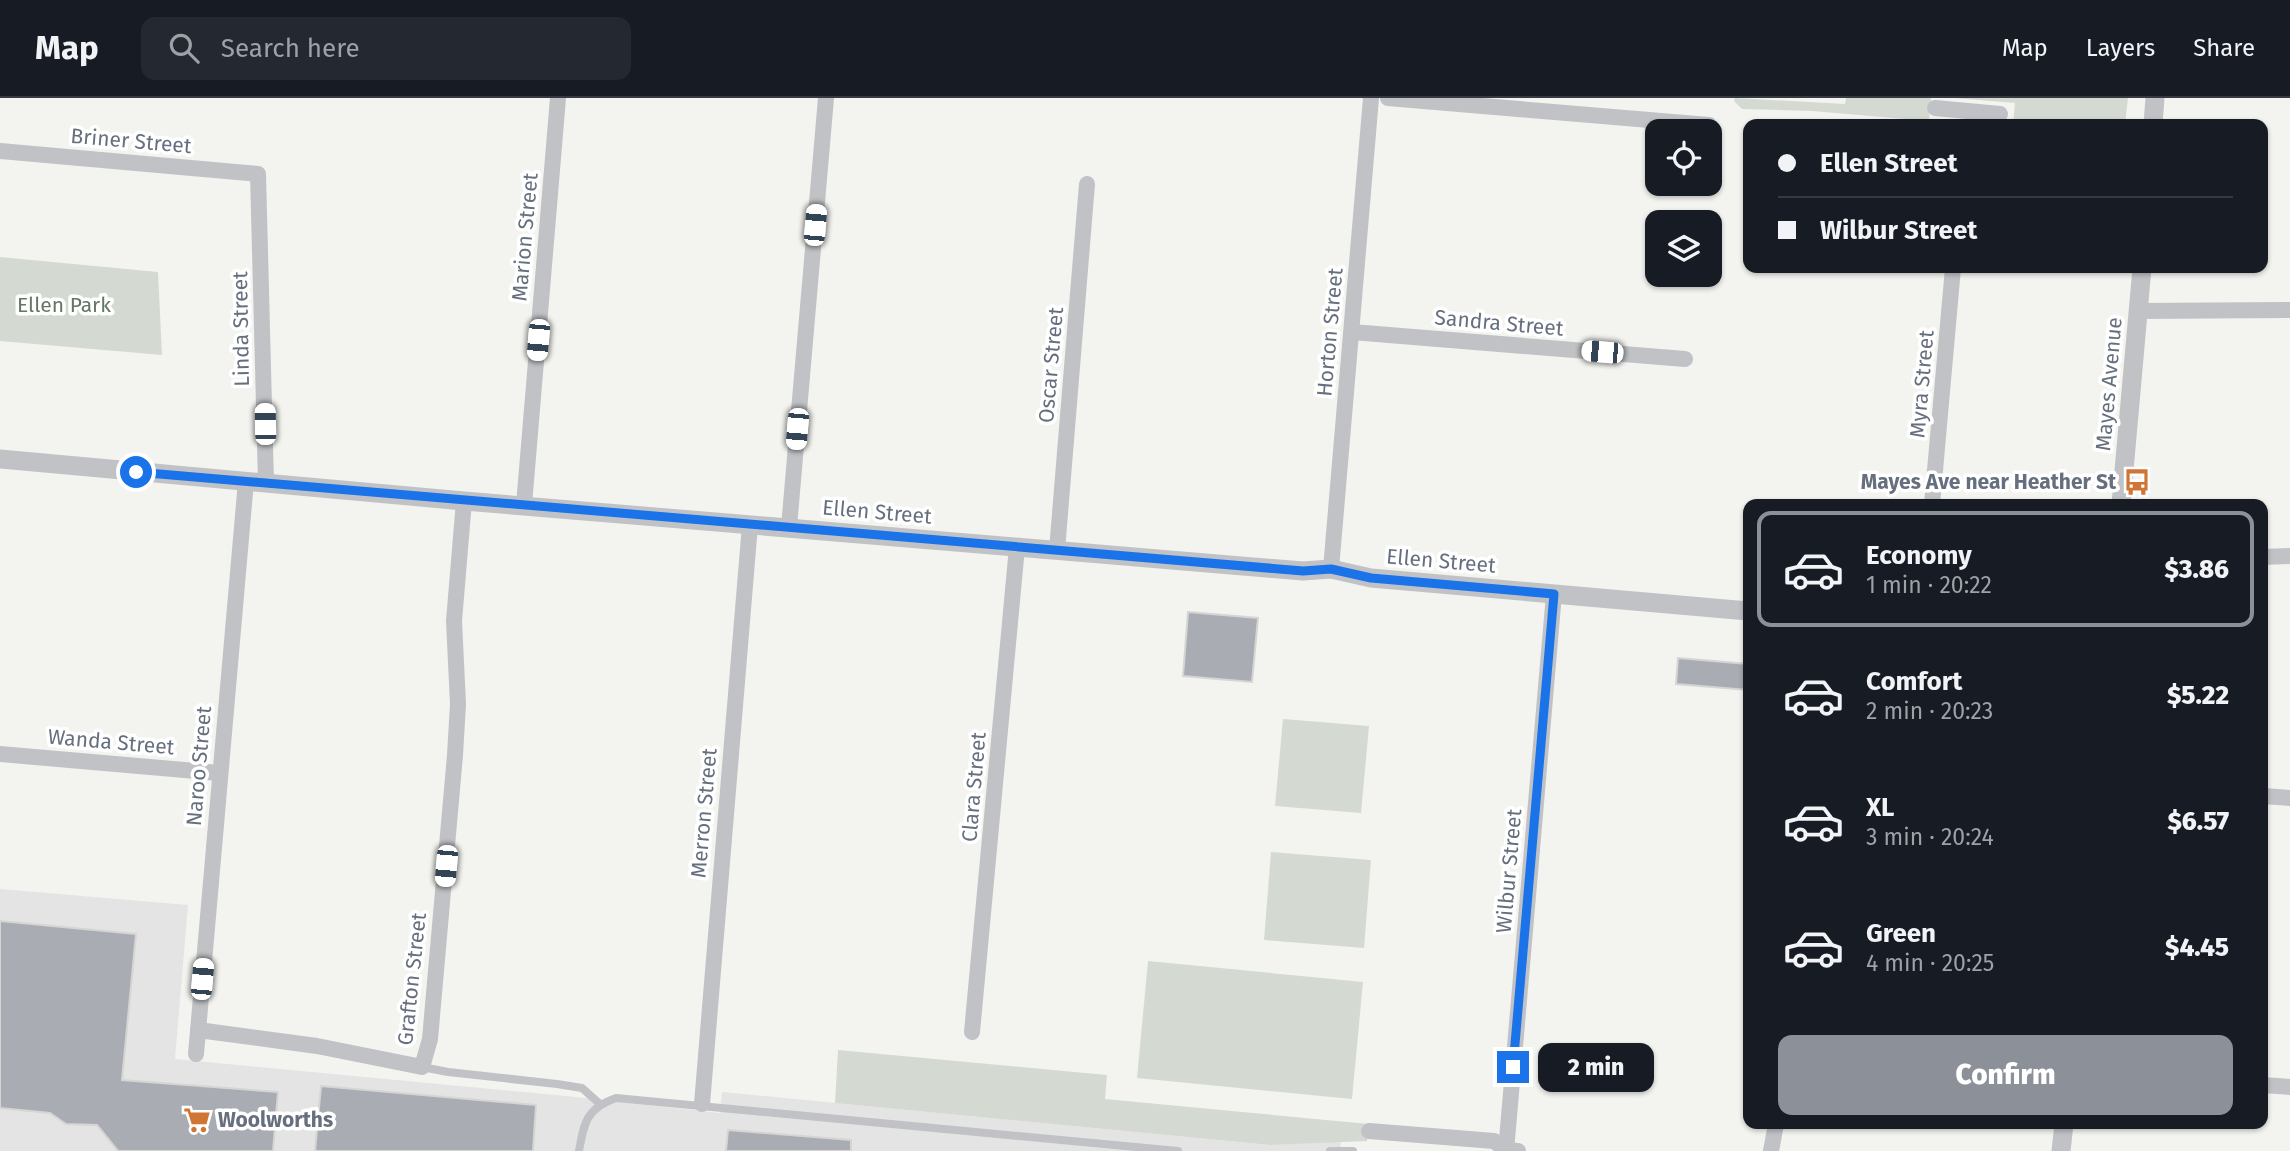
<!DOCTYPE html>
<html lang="en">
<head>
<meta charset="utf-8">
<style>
	:root { --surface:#171b24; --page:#242831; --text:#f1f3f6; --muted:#9ea1a6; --line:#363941; --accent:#8c9099 }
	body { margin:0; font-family:"Fira Sans",sans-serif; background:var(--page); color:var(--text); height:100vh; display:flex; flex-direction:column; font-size:26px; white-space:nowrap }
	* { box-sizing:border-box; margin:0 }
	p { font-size:23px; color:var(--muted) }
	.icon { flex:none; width:38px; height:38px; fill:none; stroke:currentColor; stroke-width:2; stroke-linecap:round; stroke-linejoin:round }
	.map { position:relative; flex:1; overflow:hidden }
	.side { position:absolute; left:1743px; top:401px; width:525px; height:630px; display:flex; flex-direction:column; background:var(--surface); border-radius:14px; box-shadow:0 2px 5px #0004 }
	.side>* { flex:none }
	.top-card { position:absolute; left:1743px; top:21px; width:525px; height:154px; border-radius:14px; box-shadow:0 2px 5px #0004; display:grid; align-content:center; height:154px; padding:0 35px; background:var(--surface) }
	.tools { position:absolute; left:1645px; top:21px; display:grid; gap:14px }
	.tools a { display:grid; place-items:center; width:77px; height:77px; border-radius:14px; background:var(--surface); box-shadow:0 2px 5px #0004; font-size:35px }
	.end { position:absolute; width:32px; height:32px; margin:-16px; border:9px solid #1a73e8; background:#fff; box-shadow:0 0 0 4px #fff }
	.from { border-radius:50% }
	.bubble { position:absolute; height:49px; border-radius:14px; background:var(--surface); box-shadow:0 2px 5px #0004; font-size:23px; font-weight:800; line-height:49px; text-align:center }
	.car { position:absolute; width:21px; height:42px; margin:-21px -10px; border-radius:9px; box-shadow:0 0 5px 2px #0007; background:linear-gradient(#fff 24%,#345 0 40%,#fff 0 76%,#345 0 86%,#fff 0) }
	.top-card b { display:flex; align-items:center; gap:24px; height:66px; font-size:26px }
	.top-card b+b { border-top:2px solid var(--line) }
	.top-card i { width:18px; height:18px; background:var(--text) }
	ul { padding:12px 0 0; list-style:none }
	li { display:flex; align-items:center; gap:21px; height:116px; margin:0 14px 10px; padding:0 21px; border:4px solid transparent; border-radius:14px }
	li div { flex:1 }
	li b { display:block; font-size:26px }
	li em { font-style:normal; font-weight:800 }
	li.current { border-color:var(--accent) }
	li>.icon { width:63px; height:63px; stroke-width:1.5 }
	.primary-button { display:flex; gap:14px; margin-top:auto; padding:14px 35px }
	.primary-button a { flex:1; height:80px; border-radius:14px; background:var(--accent); color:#fff; font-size:28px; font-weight:800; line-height:80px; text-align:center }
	header { display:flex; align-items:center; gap:42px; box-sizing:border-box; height:98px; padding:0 35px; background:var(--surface); border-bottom:2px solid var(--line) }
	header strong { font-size:33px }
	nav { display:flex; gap:38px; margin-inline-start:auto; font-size:24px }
	.search { width:490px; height:63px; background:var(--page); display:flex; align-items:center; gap:18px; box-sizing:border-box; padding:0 24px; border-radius:14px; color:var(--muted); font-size:26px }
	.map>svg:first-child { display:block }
	.built { fill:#e4e4e4 }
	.green { fill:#d4dad2 }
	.building { fill:#a9adb3; stroke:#d5d5d3; stroke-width:2 }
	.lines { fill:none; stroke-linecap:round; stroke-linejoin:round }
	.service { stroke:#c0c2c5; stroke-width:8 }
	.minor { stroke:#c0c2c5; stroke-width:16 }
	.tertiary { stroke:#c0c2c5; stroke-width:19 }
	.route { stroke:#1a73e8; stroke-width:9 }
	.labels { text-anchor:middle; stroke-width:7; stroke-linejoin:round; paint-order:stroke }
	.street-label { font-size:21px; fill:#666f7e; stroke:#fff }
	.park-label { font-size:21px; fill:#647664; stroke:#fff }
	.poi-label { font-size:21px; font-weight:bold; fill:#666f7e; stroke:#fff; text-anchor:end }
</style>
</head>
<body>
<header>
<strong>Map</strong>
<div class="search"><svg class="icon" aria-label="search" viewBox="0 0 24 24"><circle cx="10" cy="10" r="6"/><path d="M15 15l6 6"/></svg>Search here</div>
<nav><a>Map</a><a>Layers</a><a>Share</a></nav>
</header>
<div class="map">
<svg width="2290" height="1053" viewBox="0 0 2290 1053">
	<rect width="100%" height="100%" fill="#f3f4f0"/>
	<!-- built -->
	<polygon class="built" points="0,791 188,807 175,961 566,998 720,1015 722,994 1270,1047 1341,1043 1340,1053 0,1053"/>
	<!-- green -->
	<g class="green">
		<polygon points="1735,0 1845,6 1846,0 1931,0 1929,23 1812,13 1742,11 1734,3"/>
		<polygon points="1954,0 2128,0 2125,26 2013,26 2015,5"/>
		<polygon points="0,159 158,174 162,257 0,243"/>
		<polygon points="1283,621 1369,628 1361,715 1275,708"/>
		<polygon points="1271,754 1371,762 1364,850 1264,842"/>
		<polygon points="1148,863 1363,884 1352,1001 1137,980"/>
		<polygon points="838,952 1107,977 1105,1001 1369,1026 1367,1043 1270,1047 835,1005"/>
	</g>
	<!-- building -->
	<g class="building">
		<polygon points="1188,514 1258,520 1252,584 1183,578"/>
		<polygon points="1678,560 1748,566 1748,592 1676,586"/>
		<polygon points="0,823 136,836 122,982 278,994 273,1053 118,1053 97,1027 66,1026 50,1015 0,1010"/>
		<polygon points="321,988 536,1007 533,1053 315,1053"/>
		<polygon points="728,1032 851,1042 851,1053 726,1053"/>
	</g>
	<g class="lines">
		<!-- service -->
		<g class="service">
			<polyline points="422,969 448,974 557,986 582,990 600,1006"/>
			<path d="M579 1053C584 1024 587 1010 616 1000L1178 1053"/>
			<polyline points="1330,1053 1353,1053"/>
		</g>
		<!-- minor -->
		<g class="minor">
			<polyline points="1388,0 1709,27"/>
			<polyline points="1935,10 2000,16"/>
			<polyline points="0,53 258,76 266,385"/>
			<polyline points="2138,213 2290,212"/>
			<polyline points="1352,234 1685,261"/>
			<polyline points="1932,406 1953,170"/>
			<polyline points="524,407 558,0"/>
			<polyline points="789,429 826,0"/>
			<polyline points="1057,452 1087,86"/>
			<polyline points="2263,459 2290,458"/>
			<polyline points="1331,471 1371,0"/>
			<polyline points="0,656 219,675"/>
			<polyline points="2263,698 2290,700"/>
			<polyline points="198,932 317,948 422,969 430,941 455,657 458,606 454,523 464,403"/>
			<polyline points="972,934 1017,449"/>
			<polyline points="196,956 246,383"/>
			<polyline points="2263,987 2290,989"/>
			<polyline points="702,1006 750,427"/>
			<polyline points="1369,1033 1494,1043 1506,1052 1518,1053"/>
			<polyline points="1506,1053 1554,496"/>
			<polyline points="1771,1053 1776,1026"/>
		</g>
		<!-- tertiary -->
		<g class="tertiary">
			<polyline points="2153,26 2155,0"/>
			<polyline points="0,361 464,403 1303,473 1331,471 1371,480 1748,513"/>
			<polyline points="2121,406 2142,170"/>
			<polyline points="2061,1053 2064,1026"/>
		</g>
	</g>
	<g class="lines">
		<!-- route -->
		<polyline class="route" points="136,374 1303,473 1331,471 1371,480 1554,496 1513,969"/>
	</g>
	<!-- icons -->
	<defs>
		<symbol id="bus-bare" viewBox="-9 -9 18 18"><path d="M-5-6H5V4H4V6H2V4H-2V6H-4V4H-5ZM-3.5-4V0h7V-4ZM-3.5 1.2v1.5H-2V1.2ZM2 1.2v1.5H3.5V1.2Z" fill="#d07534" stroke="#fff" stroke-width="2.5" paint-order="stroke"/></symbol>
		<symbol id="supermarket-bare" viewBox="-9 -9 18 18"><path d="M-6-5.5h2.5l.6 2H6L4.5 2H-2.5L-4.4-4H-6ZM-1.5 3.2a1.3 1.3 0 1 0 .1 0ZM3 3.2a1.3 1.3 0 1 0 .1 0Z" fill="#d07534" stroke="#fff" stroke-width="2.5" paint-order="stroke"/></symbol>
	</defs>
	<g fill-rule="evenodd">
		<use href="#bus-bare" x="2118" y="365" width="38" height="38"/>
		<use href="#supermarket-bare" x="178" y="1003" width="38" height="38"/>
	</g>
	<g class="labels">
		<!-- street labels -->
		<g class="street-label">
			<text transform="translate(131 43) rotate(5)" y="7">Briner Street</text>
			<text transform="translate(525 139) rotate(-85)" y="7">Marion Street</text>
			<text transform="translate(1499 225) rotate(5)" y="7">Sandra Street</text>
			<text transform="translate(241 231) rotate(-91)" y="7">Linda Street</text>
			<text transform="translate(1330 234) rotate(-85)" y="7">Horton Street</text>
			<text transform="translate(1051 267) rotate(-85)" y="7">Oscar Street</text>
			<text transform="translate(1922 286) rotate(-85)" y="7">Myra Street</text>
			<text transform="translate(2109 286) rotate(-85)" y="7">Mayes Avenue</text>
			<text transform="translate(877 414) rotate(5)" y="7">Ellen Street</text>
			<text transform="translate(1441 463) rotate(5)" y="7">Ellen Street</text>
			<text transform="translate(111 644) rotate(5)" y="7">Wanda Street</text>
			<text transform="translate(199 668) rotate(-85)" y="7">Naroo Street</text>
			<text transform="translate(974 689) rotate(-85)" y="7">Clara Street</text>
			<text transform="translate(704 715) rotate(-85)" y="7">Merron Street</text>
			<text transform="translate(1509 773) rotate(-85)" y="7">Wilbur Street</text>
			<text transform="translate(412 881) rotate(-84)" y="7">Grafton Street</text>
		</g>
		<!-- park labels -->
		<g class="park-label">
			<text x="64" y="214">Ellen Park</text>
		</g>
		<!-- poi labels -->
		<g class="poi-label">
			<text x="2116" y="391">Mayes Ave near Heather St</text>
			<text x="218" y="1029" text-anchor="start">Woolworths</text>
		</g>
	</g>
</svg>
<div class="tools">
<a><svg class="icon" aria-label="locate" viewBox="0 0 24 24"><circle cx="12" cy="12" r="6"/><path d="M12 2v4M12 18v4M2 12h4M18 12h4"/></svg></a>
<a><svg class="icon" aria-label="layers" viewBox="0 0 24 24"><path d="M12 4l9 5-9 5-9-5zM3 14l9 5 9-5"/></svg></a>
</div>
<i class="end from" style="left:136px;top:374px"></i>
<i class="end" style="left:1513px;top:969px"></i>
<div class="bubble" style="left:1538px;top:945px;width:116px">2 min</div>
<i class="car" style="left:815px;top:127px;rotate:5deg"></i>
<i class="car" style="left:538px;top:242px;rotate:185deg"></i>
<i class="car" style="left:1602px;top:254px;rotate:275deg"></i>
<i class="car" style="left:265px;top:326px;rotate:359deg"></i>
<i class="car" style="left:797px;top:331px;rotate:185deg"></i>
<i class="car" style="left:446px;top:768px;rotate:185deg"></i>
<i class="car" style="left:202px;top:881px;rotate:5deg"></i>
<div class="top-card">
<b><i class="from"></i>Ellen Street</b>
<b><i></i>Wilbur Street</b>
</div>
<section class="side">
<ul>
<li class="current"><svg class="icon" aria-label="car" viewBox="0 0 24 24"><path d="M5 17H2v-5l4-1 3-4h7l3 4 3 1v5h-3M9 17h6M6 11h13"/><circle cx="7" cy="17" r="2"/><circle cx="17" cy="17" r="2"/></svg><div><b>Economy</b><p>1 min · 20:22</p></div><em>$3.86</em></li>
<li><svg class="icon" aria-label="car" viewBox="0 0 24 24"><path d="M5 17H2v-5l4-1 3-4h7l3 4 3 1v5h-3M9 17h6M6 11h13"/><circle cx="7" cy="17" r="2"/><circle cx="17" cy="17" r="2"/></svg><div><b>Comfort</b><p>2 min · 20:23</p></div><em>$5.22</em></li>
<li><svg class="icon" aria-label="car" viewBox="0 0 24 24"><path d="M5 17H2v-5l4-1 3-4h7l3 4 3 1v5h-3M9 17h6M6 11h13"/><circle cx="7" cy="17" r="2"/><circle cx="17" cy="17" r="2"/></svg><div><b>XL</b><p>3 min · 20:24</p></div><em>$6.57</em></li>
<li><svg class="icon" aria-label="car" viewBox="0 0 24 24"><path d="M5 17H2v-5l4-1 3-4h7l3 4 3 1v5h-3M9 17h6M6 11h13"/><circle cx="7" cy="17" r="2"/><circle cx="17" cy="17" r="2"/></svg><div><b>Green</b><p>4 min · 20:25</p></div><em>$4.45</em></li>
</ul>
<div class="primary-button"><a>Confirm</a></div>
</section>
</div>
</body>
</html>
